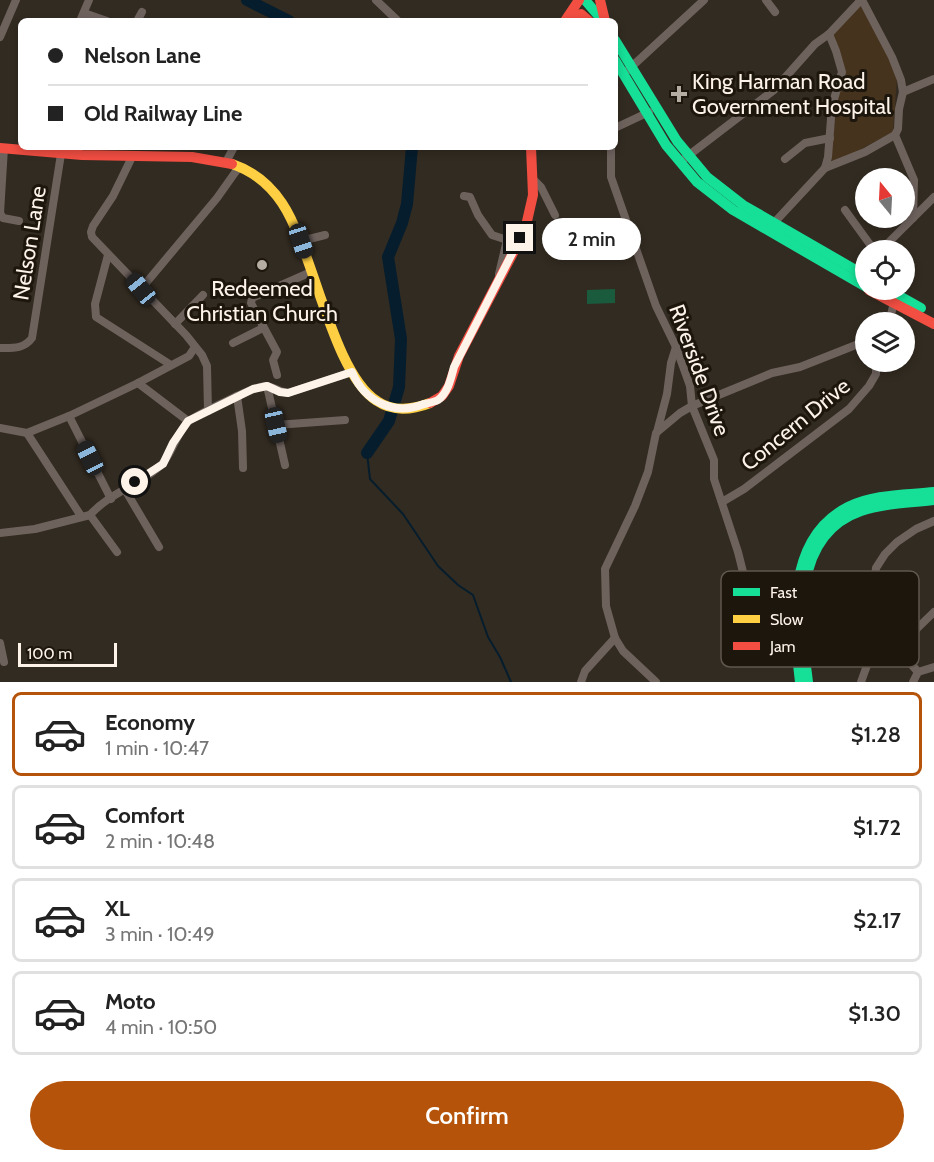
<!DOCTYPE html>
<html lang="en">
<head>
<meta charset="utf-8">
<style>
	:root { --surface:#fff; --page:#f6f6f6; --text:#222; --muted:#767676; --line:#e0e0e0; --accent:#b45309 }
	body { margin:0; font-family:Cabin,sans-serif; background:var(--page); color:var(--text); height:100vh; display:flex; flex-direction:column; font-size:22px; white-space:nowrap }
	* { box-sizing:border-box; margin:0 }
	p { font-size:20px; color:var(--muted) }
	.icon { flex:none; width:33px; height:33px; fill:none; stroke:currentColor; stroke-width:2; stroke-linecap:round; stroke-linejoin:round }
	.map { position:relative; height:682px; overflow:hidden }
	.details { display:flex; flex-direction:column; background:var(--surface); flex:1 }
	.details>* { flex:none }
	.banner { position:absolute; left:18px; top:18px; width:600px; height:132px; border-radius:9px; box-shadow:0 3px 9px #0003; display:grid; align-content:center; height:132px; padding:0 30px; background:var(--surface) }
	.needle { width:39px; rotate:342deg }
	.controls { position:absolute; left:855px; top:168px; display:grid; gap:12px }
	.controls a { display:grid; place-items:center; width:60px; height:60px; border-radius:50%; background:var(--surface); box-shadow:0 3px 9px #0003; font-size:30px }
	.scale { position:absolute; left:18px; bottom:15px; width:99px; box-sizing:border-box; padding-left:6px; border:3px solid #fdf3e8; border-top:0; font-size:16px; line-height:21px; white-space:nowrap; color:#fdf3e8; -webkit-text-stroke:4px #1c160d; paint-order:stroke }
	.end { position:absolute; width:27px; height:27px; margin:-14px; border:8px solid #fdf3e8; background:#111; box-shadow:0 0 0 3px #111 }
	.from { border-radius:50% }
	.bubble { position:absolute; height:42px; border-radius:21px; background:var(--surface); box-shadow:0 3px 9px #0003; font-size:20px; font-weight:600; line-height:42px; text-align:center }
	.car { position:absolute; width:18px; height:36px; margin:-18px -9px; border-radius:8px; box-shadow:0 0 4px 2px #0007; background:linear-gradient(#222 24%,#8ab4d8 0 40%,#222 0 76%,#8ab4d8 0 86%,#222 0) }
	.banner b { display:flex; align-items:center; gap:21px; height:57px; font-size:22px }
	.banner b+b { border-top:2px solid var(--line) }
	.banner i { width:15px; height:15px; background:var(--text) }
	ul { padding:10px 0 0; list-style:none }
	li { display:flex; align-items:center; gap:18px; height:84px; margin:0 12px 9px; padding:0 18px; border:3px solid var(--line); border-radius:9px }
	li div { flex:1 }
	li b { display:block; font-size:22px }
	li em { font-style:normal; font-weight:600 }
	li.on { border-color:var(--accent) }
	li>.icon { width:54px; height:54px; stroke-width:1.5 }
	.primary-button { display:flex; gap:12px; margin-top:auto; padding:12px 30px }
	.primary-button a { flex:1; height:69px; border-radius:36px; background:var(--accent); color:#fff; font-size:24px; font-weight:600; line-height:69px; text-align:center }
	.map>svg:first-child { display:block }
	.built { fill:#45331d }
	.green { fill:#1a5b3e }
	.lines { fill:none; stroke-linecap:round; stroke-linejoin:round }
	.stream { stroke:#061d2d; stroke-width:2 }
	.river { stroke:#061d2d; stroke-width:12 }
	.street { stroke:#6e625d; stroke-width:8 }
	.fast { stroke:#16e098; stroke-width:10 }
	.slow { stroke:#ffcf43; stroke-width:10 }
	.jam { stroke:#f24e42; stroke-width:10 }
	.route { stroke:#fdf3e8; stroke-width:8 }
	.poi-dot { fill:#b6ada2; stroke:#1c160d; stroke-width:2 }
	.labels { text-anchor:middle; stroke-width:6; stroke-linejoin:round; paint-order:stroke }
	.poi-label { font-size:22px; fill:#fdf3e8; stroke:#1c160d; text-anchor:start }
	.street-label { font-size:22px; fill:#fdf3e8; stroke:#1c160d }
	.key { fill:#1c160d; stroke:#60584f; stroke-width:1.5 }
	.key-label { font-size:16px; fill:#fdf3e8 }
</style>
</head>
<body>
<div class="map">
<svg width="934" height="682" viewBox="0 0 934 682">
	<rect width="100%" height="100%" fill="#322b21"/>
	<!-- built -->
	<polygon class="built" points="859,3 882,43 897,78 893,132 829,166 841,76 829,35"/>
	<!-- green -->
	<polygon class="green" points="615,289 615,303 587,304 587,290"/>
	<g class="lines">
		<!-- stream -->
		<polyline class="stream" points="367,453 370,479 403,514 438,566 458,585 473,595 488,637 500,657 511,682"/>
		<!-- river -->
		<g class="river">
			<polyline points="247,0 289,21"/>
			<polyline points="367,453 389,421 399,387 401,339 388,257 402,223 407,204 412,147"/>
		</g>
		<!-- street -->
		<g class="street">
			<polyline points="376,0 398,21"/>
			<polyline points="766,0 775,12"/>
			<polyline points="84,13 107,21"/>
			<polyline points="80,21 89,0"/>
			<polyline points="137,21 142,12"/>
			<polyline points="0,37 16,0"/>
			<polyline points="628,70 704,0"/>
			<polyline points="903,92 934,79"/>
			<polyline points="615,128 649,112"/>
			<polyline points="895,135 914,180 913,218"/>
			<polyline points="611,147 611,177 656,306 676,347 690,386 692,406 714,460 714,479 738,552 752,608"/>
			<polyline points="4,148 0,213 3,218 19,221"/>
			<polyline points="132,157 113,196 93,226 91,232 92,237 186,335 202,355 207,366 208,411"/>
			<polyline points="785,159 805,143 830,138"/>
			<polyline points="226,162 234,147"/>
			<polyline points="680,162 774,90 815,44 829,34 861,0"/>
			<polyline points="825,168 828,157 832,106 842,72 836,51 829,34"/>
			<polyline points="533,179 541,187 555,215"/>
			<polyline points="464,196 470,197 478,215 492,235 507,240 499,274"/>
			<polyline points="845,210 874,250"/>
			<polyline points="772,225 825,168 865,152 895,135 898,129 899,109 903,92 901,80 892,57 862,0"/>
			<polyline points="301,241 325,235"/>
			<polyline points="881,250 934,197"/>
			<polyline points="108,255 95,304 96,317 171,365"/>
			<polyline points="141,289 217,198 239,167"/>
			<polyline points="889,322 895,299"/>
			<polyline points="175,324 203,295"/>
			<polyline points="263,326 277,352 273,360 277,375"/>
			<polyline points="233,343 261,329 263,326 251,303 252,298 311,272"/>
			<path d="M0 348C13 348 24 349 32 338L61 154"/>
			<polyline points="138,383 188,421"/>
			<polyline points="267,386 285,465"/>
			<polyline points="237,396 242,431 243,468"/>
			<polyline points="69,416 111,499"/>
			<polyline points="276,425 345,420"/>
			<polyline points="0,428 27,433 81,516"/>
			<polyline points="657,432 667,394 671,363 676,347"/>
			<polyline points="27,433 69,416 138,383 189,356 195,347"/>
			<polyline points="124,488 159,547"/>
			<polyline points="722,502 744,489 849,409 869,386 876,374 876,362"/>
			<polyline points="90,515 117,552"/>
			<path d="M0 533 35 529 90 515C109 493 140 485 161 465 172 455 176 433 188 422 195 415 257 385 266 386 274 387 280 392 288 393L352 372"/>
			<polyline points="0,643 4,662"/>
			<polyline points="897,648 934,612"/>
			<polyline points="918,672 897,648 882,637 872,614 873,591 876,568 885,554 897,542 916,529 934,521"/>
			<polyline points="918,672 934,667"/>
			<polyline points="581,682 585,671 615,638"/>
			<polyline points="656,682 623,651 615,638 606,606 605,569 635,506 648,472 656,433 680,413 692,406 772,373 800,367 866,341"/>
			<polyline points="861,682 874,646 882,637"/>
			<polyline points="913,682 918,672"/>
		</g>
		<!-- fast -->
		<g class="fast">
			<polyline points="585,0 603,21"/>
			<polyline points="615,40 677,141 707,177 743,205 866,276"/>
			<polyline points="615,60 666,145 697,182 733,210 866,287"/>
			<polyline points="889,290 921,308"/>
			<path d="M800 682C793 623 785 539 848 507 873 494 906 495 934 492"/>
			<path d="M808 682C800 623 791 535 861 511 884 503 910 503 934 500"/>
		</g>
		<!-- slow -->
		<path class="slow" d="M232 164C253 171 270 185 282 203 314 251 332 372 377 401 393 412 412 410 430 403"/>
		<!-- jam -->
		<g class="jam">
			<polyline points="600,0 605,21"/>
			<polyline points="568,17 581,14 589,21"/>
			<polyline points="565,21 579,0"/>
			<polyline points="0,148 82,155 192,157 232,164"/>
			<polyline points="869,290 934,324"/>
			<polyline points="430,403 442,396 449,386 459,356 525,230 533,195 531,147"/>
		</g>
	</g>
	<g class="lines">
		<!-- route -->
		<path class="route" d="M135 482 163 464 173 443 188 421 253 389 267 386 280 392 288 393 352 372C365 402 394 416 424 404 428 403 434 402 438 400 448 393 451 378 454 367L520 238"/>
	</g>
	<!-- markers -->
	<g class="poi-dot">
		<path d="M676 85h6v6h6v6h-6v6h-6v-6h-6v-6h6z"/>
		<circle cx="262" cy="265" r="6"/>
	</g>
	<g class="labels">
		<!-- poi labels -->
		<g class="poi-label">
			<text x="692" y="89">King Harman Road<tspan x="692" dy="25">Government Hospital</tspan></text>
			<text x="262" y="296" text-anchor="middle">Redeemed<tspan x="262" dy="25">Christian Church</tspan></text>
		</g>
		<!-- street labels -->
		<g class="street-label">
			<text transform="translate(29 243) rotate(-81)" y="8">Nelson Lane</text>
			<text transform="translate(700 370) rotate(70)" y="8">Riverside Drive</text>
			<text transform="translate(795 424) rotate(-39)" y="8">Concern Drive</text>
		</g>
	</g>
	<!-- legend -->
	<rect x="721" y="571" width="198" height="96" rx="9" class="key"/>
	<rect x="733" y="588" width="27" height="8" fill="#16e098"/>
	<rect x="733" y="615" width="27" height="8" fill="#ffcf43"/>
	<rect x="733" y="642" width="27" height="8" fill="#f24e42"/>
	<g class="key-label">
		<text x="770" y="598">Fast</text>
		<text x="770" y="625">Slow</text>
		<text x="770" y="652">Jam</text>
	</g>
</svg>
<div class="controls">
<a><svg class="needle" viewBox="-14 -14 28 28"><path d="M0-13l5 13h-10z" fill="#e53935"/><path d="M0 13l5-13h-10z" fill="#767676"/></svg></a>
<a><svg class="icon" aria-label="locate" viewBox="0 0 24 24"><circle cx="12" cy="12" r="6"/><path d="M12 2v4M12 18v4M2 12h4M18 12h4"/></svg></a>
<a><svg class="icon" aria-label="layers" viewBox="0 0 24 24"><path d="M12 4l9 5-9 5-9-5zM3 14l9 5 9-5"/></svg></a>
</div>
<div class="scale">100 m</div>
<i class="end from" style="left:135px;top:482px"></i>
<i class="end" style="left:520px;top:238px"></i>
<div class="bubble" style="left:542px;top:218px;width:99px">2 min</div>
<i class="car" style="left:301px;top:241px;rotate:162deg"></i>
<i class="car" style="left:141px;top:289px;rotate:321deg"></i>
<i class="car" style="left:276px;top:425px;rotate:167deg"></i>
<i class="car" style="left:90px;top:458px;rotate:333deg"></i>
<div class="banner">
<b><i class="from"></i>Nelson Lane</b>
<b><i></i>Old Railway Line</b>
</div>
</div>
<section class="details">
<ul>
<li class="on"><svg class="icon" aria-label="car" viewBox="0 0 24 24"><path d="M5 17H2v-5l4-1 3-4h7l3 4 3 1v5h-3M9 17h6M6 11h13"/><circle cx="7" cy="17" r="2"/><circle cx="17" cy="17" r="2"/></svg><div><b>Economy</b><p>1 min · 10:47</p></div><em>$1.28</em></li>
<li><svg class="icon" aria-label="car" viewBox="0 0 24 24"><path d="M5 17H2v-5l4-1 3-4h7l3 4 3 1v5h-3M9 17h6M6 11h13"/><circle cx="7" cy="17" r="2"/><circle cx="17" cy="17" r="2"/></svg><div><b>Comfort</b><p>2 min · 10:48</p></div><em>$1.72</em></li>
<li><svg class="icon" aria-label="car" viewBox="0 0 24 24"><path d="M5 17H2v-5l4-1 3-4h7l3 4 3 1v5h-3M9 17h6M6 11h13"/><circle cx="7" cy="17" r="2"/><circle cx="17" cy="17" r="2"/></svg><div><b>XL</b><p>3 min · 10:49</p></div><em>$2.17</em></li>
<li><svg class="icon" aria-label="car" viewBox="0 0 24 24"><path d="M5 17H2v-5l4-1 3-4h7l3 4 3 1v5h-3M9 17h6M6 11h13"/><circle cx="7" cy="17" r="2"/><circle cx="17" cy="17" r="2"/></svg><div><b>Moto</b><p>4 min · 10:50</p></div><em>$1.30</em></li>
</ul>
<div class="primary-button"><a>Confirm</a></div>
</section>
</body>
</html>
